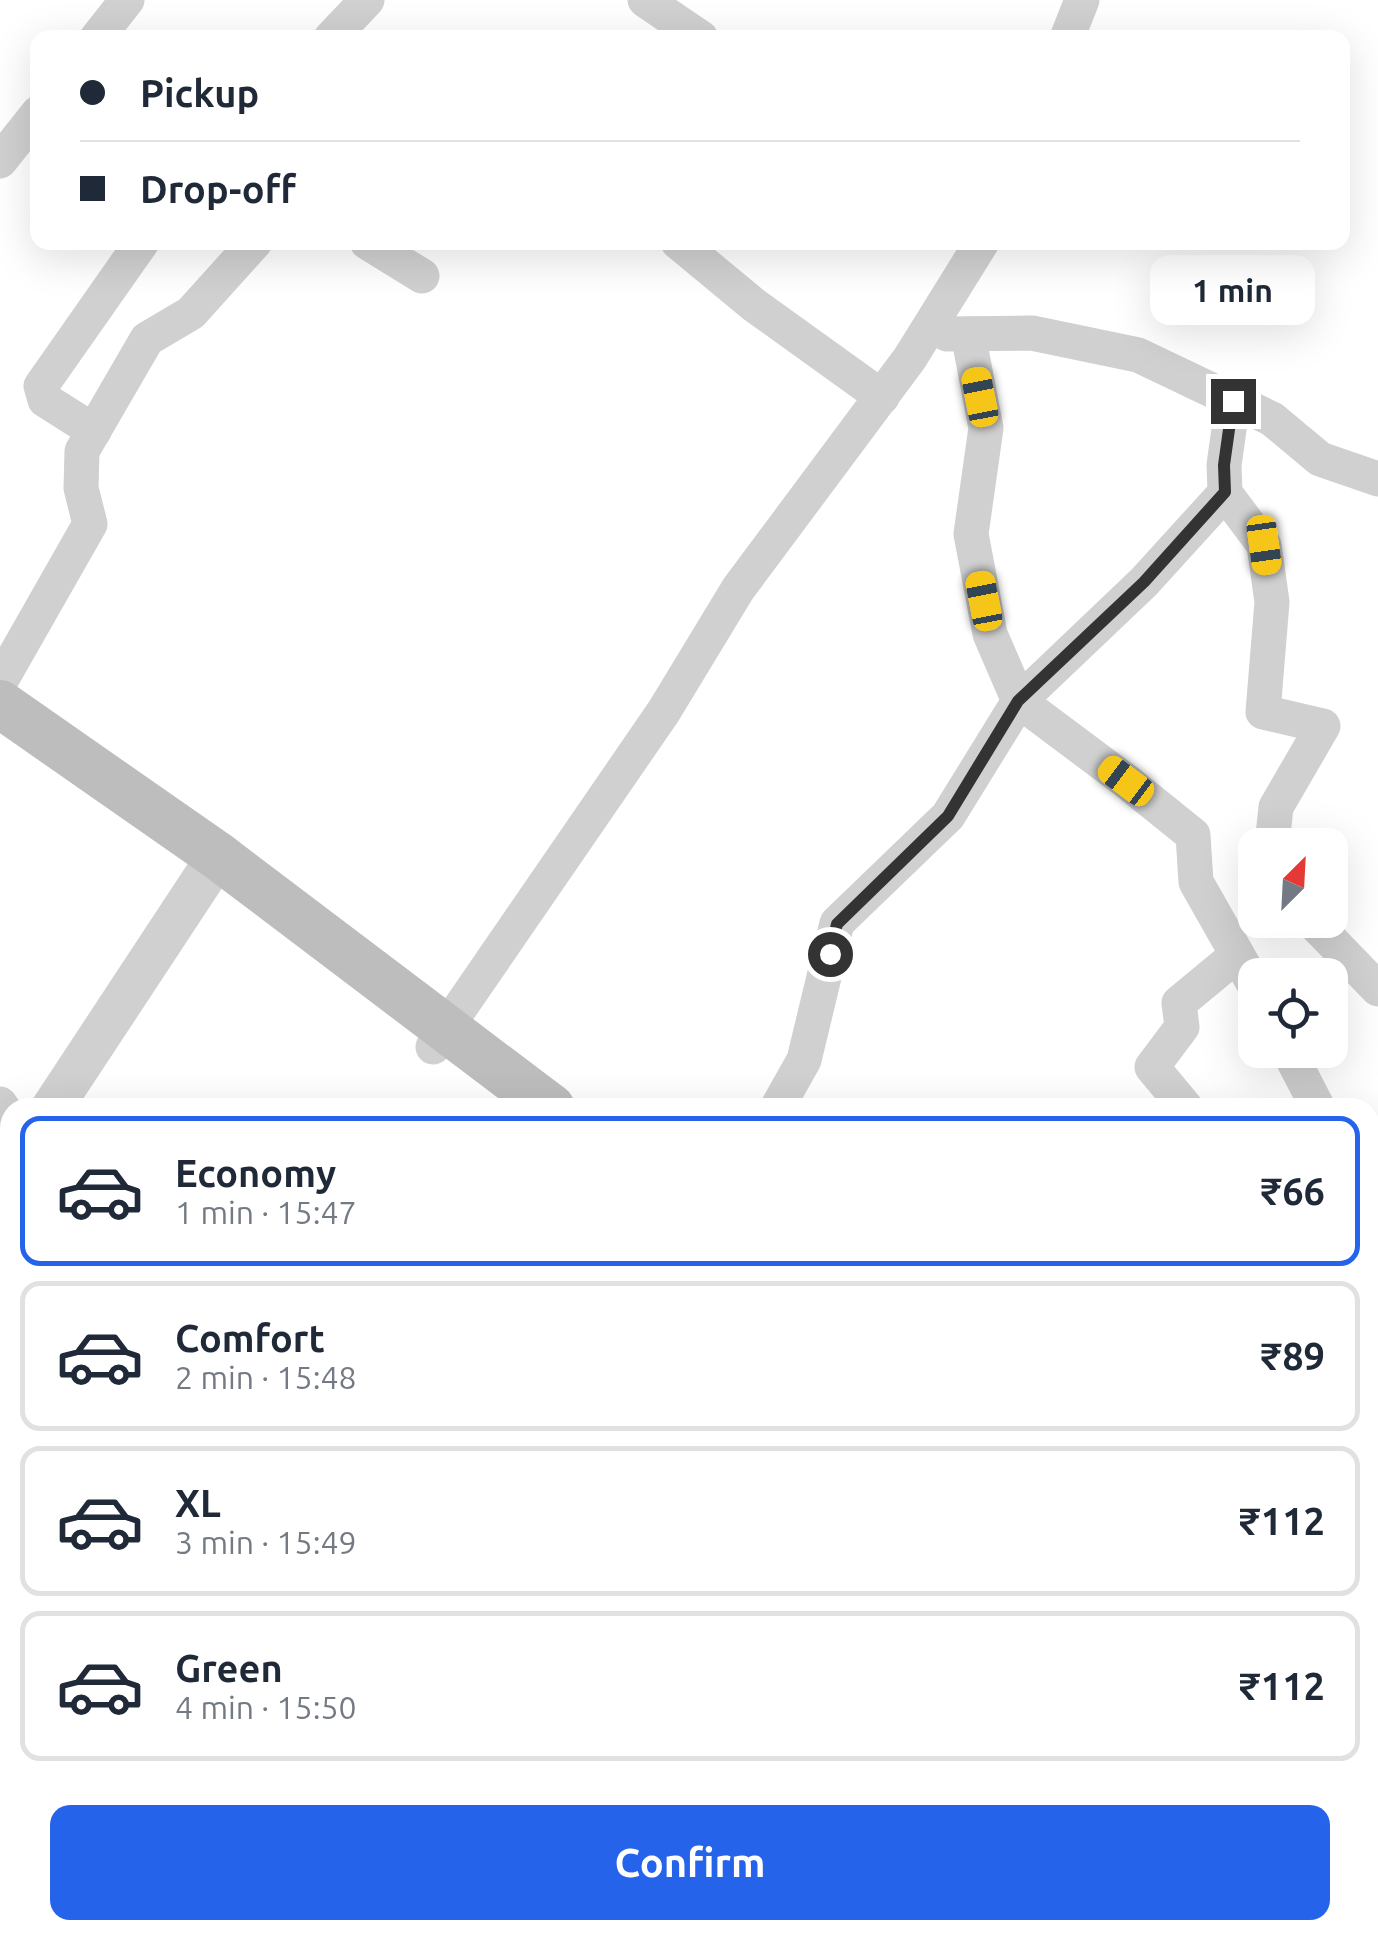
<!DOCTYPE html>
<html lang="en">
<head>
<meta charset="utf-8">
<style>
	:root { --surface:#fff; --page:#f6f6f7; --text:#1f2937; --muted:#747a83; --line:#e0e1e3; --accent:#2563eb }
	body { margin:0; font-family:Ubuntu,sans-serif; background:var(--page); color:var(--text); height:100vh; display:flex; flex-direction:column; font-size:38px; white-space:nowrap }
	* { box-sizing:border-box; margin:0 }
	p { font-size:32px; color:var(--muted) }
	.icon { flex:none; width:55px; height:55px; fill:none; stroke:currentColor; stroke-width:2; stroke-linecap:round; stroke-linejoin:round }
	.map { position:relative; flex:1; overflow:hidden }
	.sheet { position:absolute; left:0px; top:1098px; width:1380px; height:842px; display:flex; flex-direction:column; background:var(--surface); border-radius:30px 30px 0 0; box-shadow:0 10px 40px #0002 }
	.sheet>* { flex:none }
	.hud { position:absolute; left:30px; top:30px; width:1320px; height:220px; border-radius:20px; box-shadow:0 10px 40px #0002; display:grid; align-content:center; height:220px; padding:0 50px; background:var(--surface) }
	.needle { width:65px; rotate:24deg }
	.controls { position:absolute; left:1238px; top:828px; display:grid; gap:20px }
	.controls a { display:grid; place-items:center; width:110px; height:110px; border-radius:20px; background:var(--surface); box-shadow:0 10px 40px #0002; font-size:50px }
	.end { position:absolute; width:45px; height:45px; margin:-22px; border:12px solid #333; background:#fff; box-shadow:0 0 0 5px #fff }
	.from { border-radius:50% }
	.bubble { position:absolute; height:70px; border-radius:20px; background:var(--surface); box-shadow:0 10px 40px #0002; font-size:32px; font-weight:700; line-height:70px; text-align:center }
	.car { position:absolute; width:30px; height:60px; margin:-30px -15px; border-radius:12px; box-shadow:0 0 8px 2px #0007; background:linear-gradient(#f5c518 24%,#345 0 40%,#f5c518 0 76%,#345 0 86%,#f5c518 0) }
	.hud b { display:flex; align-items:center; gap:35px; height:95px; font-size:38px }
	.hud b+b { border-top:2px solid var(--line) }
	.hud i { width:25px; height:25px; background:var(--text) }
	ul { padding:18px 0 0; list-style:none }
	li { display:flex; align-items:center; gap:30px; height:150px; margin:0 20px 15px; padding:0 30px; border:5px solid var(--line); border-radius:20px }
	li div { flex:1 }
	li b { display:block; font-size:38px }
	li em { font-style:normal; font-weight:700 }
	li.current { border-color:var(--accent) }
	li>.icon { width:90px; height:90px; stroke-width:1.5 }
	.action { display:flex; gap:20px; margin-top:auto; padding:20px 50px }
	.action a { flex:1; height:115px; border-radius:20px; background:var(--accent); color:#fff; font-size:40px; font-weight:700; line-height:115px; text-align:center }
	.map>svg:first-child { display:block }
	.building { fill:#1a1a1a }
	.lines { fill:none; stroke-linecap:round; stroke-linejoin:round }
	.minor { stroke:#d0d0d0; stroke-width:35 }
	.tertiary { stroke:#d0d0d0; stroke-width:42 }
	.secondary { stroke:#bdbdbd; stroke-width:48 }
	.route { stroke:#333; stroke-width:12 }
</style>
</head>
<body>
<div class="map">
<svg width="1378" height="1939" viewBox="0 0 1378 1939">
	<rect width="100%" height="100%" fill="#fff"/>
	<!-- building -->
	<g class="building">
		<polygon points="10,1518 10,1574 0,1580 0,1527"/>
		<polygon points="10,1583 10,1617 0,1624 0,1589"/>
		<polygon points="0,1913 10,1923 10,1930 17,1930 26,1939 0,1939"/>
		<polygon points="278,1930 410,1930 416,1939 283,1939 275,1933"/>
		<polygon points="412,1930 454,1930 443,1939 419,1939"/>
		<polygon points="509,1930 567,1930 570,1937 513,1939"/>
		<polygon points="717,1930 766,1930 777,1939 728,1939"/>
		<polygon points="859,1930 928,1930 915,1939 865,1939"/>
	</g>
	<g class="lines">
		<!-- minor -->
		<g class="minor">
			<polyline points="645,0 701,38"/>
			<polyline points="97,38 127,0"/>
			<polyline points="331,38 367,0"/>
			<polyline points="1067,38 1082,0"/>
			<polyline points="0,161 38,113"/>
			<polyline points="367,242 422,276"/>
			<polyline points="678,242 754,305 882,397"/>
			<polyline points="947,334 1032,333 1138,355 1272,419 1320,459 1378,479"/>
			<polyline points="1233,401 1224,465 1225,493 1144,582 1019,701 1126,781 1193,835 1196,882 1255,986"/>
			<polyline points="94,431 45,400 41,386 142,242"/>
			<polyline points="1225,493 1264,545 1272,602 1263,712 1323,726 1276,807 1272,845"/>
			<polyline points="0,682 90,524 81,488 82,451 147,339 191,313 255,242"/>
			<polyline points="1311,920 1378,989"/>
			<polyline points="433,1047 664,711 738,589 910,358 982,242"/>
			<polyline points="1288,1050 1318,1108"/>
			<polyline points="0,1104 10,1119"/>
			<polyline points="777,1108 804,1060 837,923 948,816 1019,701 990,634 971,534 986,428 968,334"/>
			<polyline points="1186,1108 1152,1067 1182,1027 1179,1003 1237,955"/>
			<polyline points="1370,1217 1378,1235"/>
			<polyline points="0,1514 10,1510"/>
			<polyline points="107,1930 114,1939"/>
			<polyline points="489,1930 492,1939"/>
		</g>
		<!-- tertiary -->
		<g class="tertiary">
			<polyline points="52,1108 218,856"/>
			<polyline points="0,1185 10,1171"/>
		</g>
		<!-- secondary -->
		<g class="secondary">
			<polyline points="0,704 218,856 551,1108"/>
			<polyline points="1370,1643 1378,1648"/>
			<polyline points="1370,1682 1378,1687"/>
		</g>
	</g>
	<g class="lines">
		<!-- route -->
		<polyline class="route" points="830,954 837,924 948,816 1018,701 1144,582 1225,492 1224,465 1233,401"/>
	</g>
</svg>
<div class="controls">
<a><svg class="needle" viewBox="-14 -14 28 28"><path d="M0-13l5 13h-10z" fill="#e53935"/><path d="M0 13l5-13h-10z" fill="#747a83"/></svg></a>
<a><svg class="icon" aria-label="locate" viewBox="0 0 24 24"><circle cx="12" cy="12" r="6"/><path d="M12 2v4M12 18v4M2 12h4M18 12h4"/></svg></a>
</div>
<i class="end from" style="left:830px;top:954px"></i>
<i class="end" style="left:1233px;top:401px"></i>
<div class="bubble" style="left:1150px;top:255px;width:165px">1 min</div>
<i class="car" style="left:980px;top:397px;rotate:349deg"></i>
<i class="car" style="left:1264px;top:545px;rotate:172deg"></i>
<i class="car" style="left:984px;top:601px;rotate:349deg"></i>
<i class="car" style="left:1126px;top:781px;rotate:307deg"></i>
<div class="hud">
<b><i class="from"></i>Pickup</b>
<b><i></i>Drop-off</b>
</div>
<section class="sheet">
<ul>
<li class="current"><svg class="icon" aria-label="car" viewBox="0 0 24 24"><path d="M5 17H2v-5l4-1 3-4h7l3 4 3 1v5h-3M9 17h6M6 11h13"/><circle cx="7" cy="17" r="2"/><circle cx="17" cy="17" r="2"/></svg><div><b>Economy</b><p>1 min · 15:47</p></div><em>₹66</em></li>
<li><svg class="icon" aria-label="car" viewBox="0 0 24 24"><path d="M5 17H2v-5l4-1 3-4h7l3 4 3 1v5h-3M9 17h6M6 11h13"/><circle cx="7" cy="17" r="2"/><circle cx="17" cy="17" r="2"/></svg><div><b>Comfort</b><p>2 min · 15:48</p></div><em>₹89</em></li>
<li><svg class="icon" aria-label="car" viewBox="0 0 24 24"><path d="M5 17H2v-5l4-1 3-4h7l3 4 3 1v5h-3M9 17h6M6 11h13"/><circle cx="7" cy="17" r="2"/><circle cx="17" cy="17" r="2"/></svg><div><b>XL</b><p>3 min · 15:49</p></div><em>₹112</em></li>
<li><svg class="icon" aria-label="car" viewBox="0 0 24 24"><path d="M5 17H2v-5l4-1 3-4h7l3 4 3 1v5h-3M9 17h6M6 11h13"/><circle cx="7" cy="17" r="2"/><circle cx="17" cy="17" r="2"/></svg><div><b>Green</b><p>4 min · 15:50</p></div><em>₹112</em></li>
</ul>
<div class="action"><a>Confirm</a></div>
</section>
</div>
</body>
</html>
